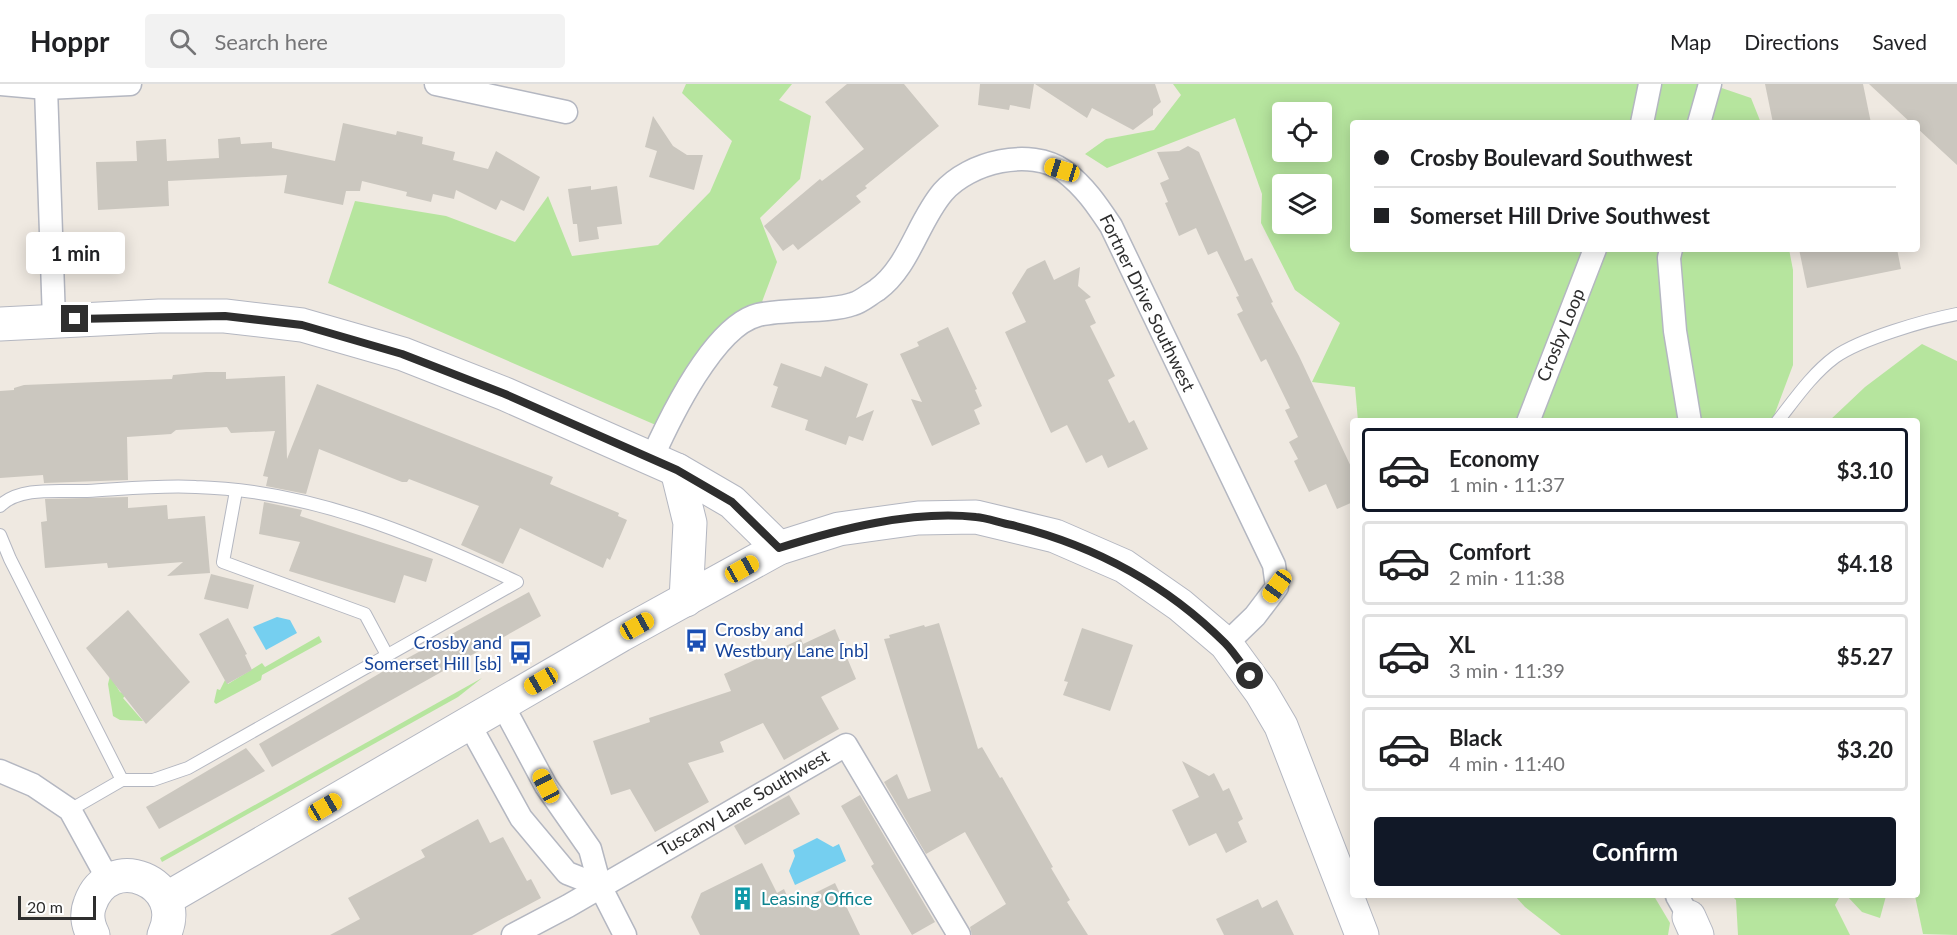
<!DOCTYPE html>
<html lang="en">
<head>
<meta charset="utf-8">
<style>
	:root { --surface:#fff; --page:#f2f2f2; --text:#202124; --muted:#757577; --line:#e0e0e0; --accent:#111827 }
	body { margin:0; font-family:Lato,sans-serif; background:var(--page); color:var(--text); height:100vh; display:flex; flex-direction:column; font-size:22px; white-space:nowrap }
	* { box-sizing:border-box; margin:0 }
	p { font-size:20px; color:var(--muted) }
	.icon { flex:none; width:33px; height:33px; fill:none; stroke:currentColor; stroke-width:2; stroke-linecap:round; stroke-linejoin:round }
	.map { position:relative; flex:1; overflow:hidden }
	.sheet { position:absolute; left:1350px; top:334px; width:570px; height:480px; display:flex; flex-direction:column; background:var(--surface); border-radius:6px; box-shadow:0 3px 15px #0003 }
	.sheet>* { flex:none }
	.hud { position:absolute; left:1350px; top:36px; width:570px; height:132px; border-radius:6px; box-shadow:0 3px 15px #0003; display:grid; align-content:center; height:132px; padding:0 24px; background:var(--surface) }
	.tools { position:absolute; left:1272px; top:18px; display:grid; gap:12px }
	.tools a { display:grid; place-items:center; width:60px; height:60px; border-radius:6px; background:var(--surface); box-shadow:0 3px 15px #0003; font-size:30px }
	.scale { position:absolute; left:18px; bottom:15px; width:78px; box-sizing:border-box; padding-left:6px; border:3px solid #2e2e2e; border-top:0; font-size:16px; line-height:21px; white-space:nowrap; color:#2e2e2e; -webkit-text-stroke:4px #fff; paint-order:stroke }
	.end { position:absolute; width:27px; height:27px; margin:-14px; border:8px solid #2e2e2e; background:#fff; box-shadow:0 0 0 3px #fff }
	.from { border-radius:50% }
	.bubble { position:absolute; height:42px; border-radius:6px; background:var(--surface); box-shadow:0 3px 15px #0003; font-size:20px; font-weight:700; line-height:42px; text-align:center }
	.car { position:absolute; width:18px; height:36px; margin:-18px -9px; border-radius:8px; box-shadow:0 0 4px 2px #0007; background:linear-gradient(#f5c518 24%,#345 0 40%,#f5c518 0 76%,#345 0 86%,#f5c518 0) }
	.hud b { display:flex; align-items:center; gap:21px; height:57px; font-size:22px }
	.hud b+b { border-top:2px solid var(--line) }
	.hud i { width:15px; height:15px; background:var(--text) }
	ul { padding:10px 0 0; list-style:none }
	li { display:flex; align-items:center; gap:18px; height:84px; margin:0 12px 9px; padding:0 12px; border:3px solid var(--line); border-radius:6px }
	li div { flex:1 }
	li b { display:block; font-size:22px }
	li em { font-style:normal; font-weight:700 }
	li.on { border-color:var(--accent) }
	li>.icon { width:54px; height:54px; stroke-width:1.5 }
	.primary-button { display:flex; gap:12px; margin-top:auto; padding:12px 24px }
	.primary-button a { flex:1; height:69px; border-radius:6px; background:var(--accent); color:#fff; font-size:24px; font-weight:700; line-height:69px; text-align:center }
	header { display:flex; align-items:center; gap:36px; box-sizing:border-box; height:84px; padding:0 30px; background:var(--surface); border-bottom:2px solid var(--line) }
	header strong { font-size:28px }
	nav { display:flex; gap:33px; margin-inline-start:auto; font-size:21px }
	.search { width:420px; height:54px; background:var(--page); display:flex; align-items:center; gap:15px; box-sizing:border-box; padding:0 21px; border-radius:6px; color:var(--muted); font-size:22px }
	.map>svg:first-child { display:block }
	.green { fill:#b6e59e; fill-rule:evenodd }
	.water { fill:#75cff0 }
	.building { fill:#cbc7bf }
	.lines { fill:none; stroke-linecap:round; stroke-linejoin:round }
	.lane-casing { stroke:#b4b7c1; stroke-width:14 }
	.street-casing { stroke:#b4b7c1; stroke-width:25 }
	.secondary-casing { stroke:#b4b7c1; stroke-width:35 }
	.lane { stroke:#fff; stroke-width:12 }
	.street { stroke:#fff; stroke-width:22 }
	.secondary { stroke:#fff; stroke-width:33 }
	.route { stroke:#2e2e2e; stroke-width:8 }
	.labels { text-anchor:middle; stroke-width:4.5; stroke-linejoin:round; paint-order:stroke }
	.street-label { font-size:18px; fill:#2e2e2e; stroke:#fff }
	.transit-label { font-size:18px; fill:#164399; stroke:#fff; text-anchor:start }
	.culture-label { font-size:18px; fill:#0d838f; stroke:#fff; text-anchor:start }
</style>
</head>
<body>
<header>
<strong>Hoppr</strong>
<div class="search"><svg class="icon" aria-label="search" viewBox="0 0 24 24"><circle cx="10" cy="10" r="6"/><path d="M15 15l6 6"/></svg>Search here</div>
<nav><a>Map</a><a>Directions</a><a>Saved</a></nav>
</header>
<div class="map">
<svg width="1957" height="851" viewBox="0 0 1957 851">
	<rect width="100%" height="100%" fill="#efe9e1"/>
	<!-- green -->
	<g class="green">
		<polygon points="686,0 792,0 779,16 811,32 800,95 760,134 777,178 757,231 728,247 665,345 328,199 355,117 446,132 515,158 548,112 572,172 658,161 710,108 732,57 682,9"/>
		<path d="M1173 0H1710L1751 14 1761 39H1353V165H1789L1793 186V281L1772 337H1358L1355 303 1312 298 1340 239 1295 206 1261 139 1262 110 1235 34 1107 84 1085 70 1106 55 1154 46 1181 11ZM1282 28H1322V68H1282ZM1282 100H1322V140H1282Z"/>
		<polygon points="1922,260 1957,277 1957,851 1923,850 1915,812 1917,338 1829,337 1865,303"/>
		<polygon points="319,552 322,558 262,591 261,596 216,620 214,618 217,605 220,606 225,596 228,600 262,579 265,583"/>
		<polygon points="110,592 120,608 126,611 123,614 143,637 120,636 113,632 108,600"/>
		<polygon points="482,594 458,613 162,778 160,774"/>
		<polygon points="1515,812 1654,812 1670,839 1668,851 1561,851 1525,823"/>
		<polygon points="1732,812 1840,812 1835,821 1850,851 1738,851 1736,816"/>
		<polygon points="1847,812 1886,812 1880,834 1862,828"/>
	</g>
	<!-- water -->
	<g class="water">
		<polygon points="277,533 290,536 297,549 266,566 253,543"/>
		<polygon points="817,754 833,763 839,760 846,777 795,801 789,787 795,772 793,766"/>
	</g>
	<!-- building -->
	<g class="building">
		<polygon points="847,0 904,0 939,42 865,102 867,104 856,112 861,118 798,166 793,160 783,167 764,142 820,95 822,97 864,65 825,18"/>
		<polygon points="980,0 1034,0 1030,25 1010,21 1009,26 978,21"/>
		<polygon points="1035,0 1155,0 1161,18 1153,25 1153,31 1133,46 1092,24 1087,34"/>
		<polygon points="1765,0 1863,0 1871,39 1773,39"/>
		<polygon points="1869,0 1957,0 1957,81 1917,44 1917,39 1911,39"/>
		<polygon points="653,32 673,62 687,71 703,71 694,106 649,93 657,67 645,63"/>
		<polygon points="343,39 396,51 397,47 423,53 422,60 455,68 453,76 488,85 496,67 540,93 524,127 501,116 496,126 456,106 454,115 433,110 431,118 406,112 407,108 362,97 360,107 346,107 343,121 284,109 287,91 168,97 169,122 98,126 96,78 137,77 136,57 166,55 167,77 219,74 218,55 240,53 241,60 272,58 272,64 335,77"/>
		<polygon points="1188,62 1199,68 1245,177 1252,174 1273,218 1271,219 1299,272 1353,387 1353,418 1337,425 1326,400 1309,408 1294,377 1298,375 1289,358 1298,353 1285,326 1290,324 1266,275 1261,278 1237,230 1243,227 1236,213 1239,212 1217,167 1208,171 1196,144 1179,152 1165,119 1168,118 1160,99 1169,95 1157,68 1179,67"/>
		<polygon points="591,102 591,106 617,102 622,140 597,143 599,155 579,158 577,140 573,140 568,105"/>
		<polygon points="1799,165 1897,165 1901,185 1807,204"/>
		<polygon points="1045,176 1054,196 1080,183 1078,202 1091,213 1085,216 1096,239 1090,242 1115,292 1108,296 1129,339 1134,336 1148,365 1108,384 1102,371 1086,379 1067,341 1051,349 1005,248 1026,238 1012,209 1027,185"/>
		<polygon points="948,243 977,305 975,306 982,322 974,326 980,340 932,362 911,315 922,318 900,270 919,262 917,258"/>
		<polygon points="781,279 821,293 825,282 868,300 856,334 874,326 863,357 849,352 846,361 805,346 808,336 771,323 778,303 773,301"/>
		<polygon points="206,288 226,288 226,295 285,292 287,375 317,300 553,393 550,400 619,429 618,432 627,436 610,476 607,474 603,484 520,444 503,480 461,461 479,422 409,395 407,398 402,398 319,365 306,410 266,402 268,393 263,392 275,347 231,349 227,343 176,346 171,350 127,353 128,396 44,399 43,391 0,394 0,307 14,306 14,304 24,301 172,295 173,291"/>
		<polygon points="128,413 128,424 167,421 168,435 205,432 210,489 167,492 183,478 108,484 107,479 45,484 41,438 47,437 45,415"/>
		<polygon points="264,418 302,426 300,432 433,475 426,498 404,491 395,519 289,487 300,458 259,450"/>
		<polygon points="211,490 254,501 248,525 204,515"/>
		<polygon points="529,508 541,532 272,683 259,660 382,588"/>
		<polygon points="128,526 190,598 146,640 86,564"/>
		<polygon points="228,534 247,570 245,571 252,586 227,600 199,550"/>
		<polygon points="939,539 978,665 982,663 1000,694 1002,693 1053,783 1051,784 1070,816 1067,818 1088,851 972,851 970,843 1006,820 965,748 926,770 884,698 897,690 908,715 931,707 884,555 890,554 889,551 924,541 925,543"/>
		<polygon points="1082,544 1133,561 1110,627 1063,611 1068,598 1064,597"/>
		<polygon points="835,545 856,595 821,613 839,645 784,676 763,639 720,658 724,668 688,679 709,718 655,748 630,705 611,711 593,657 650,638 649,634 731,607 724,590 801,555 803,560"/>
		<polygon points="246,664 265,687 159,745 146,723"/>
		<polygon points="1182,677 1209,692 1214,689 1223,707 1229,704 1243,735 1238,738 1247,758 1226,769 1216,749 1189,762 1172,726 1199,713"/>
		<polygon points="789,711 800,730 745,761 734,742"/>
		<polygon points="860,711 935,838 912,851 871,782 874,780 841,722"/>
		<polygon points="478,735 490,759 503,753 527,797 531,795 541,814 472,851 330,851 360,835 348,814 425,773 421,766"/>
		<polygon points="762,779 777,809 784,805 791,821 835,799 860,851 700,851 691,833 701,809"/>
		<polygon points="1258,815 1262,824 1277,816 1294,851 1224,851 1216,835"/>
	</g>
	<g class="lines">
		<defs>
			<g id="lane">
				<path d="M1777 338C1795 315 1812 290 1835 273 1860 255 1926 236 1957 230"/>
				<polyline points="236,407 223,478 365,530 387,571"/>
				<path d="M0 422C20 402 60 408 87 407 123 405 160 401 196 403 309 406 417 451 517 498L188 684 153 696H122L70 726"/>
				<polyline points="0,451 10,475 122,696"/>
			</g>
			<g id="street">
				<polyline points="0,0 46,4 130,0"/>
				<polyline points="436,0 566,28"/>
				<polyline points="46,4 54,236"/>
				<polyline points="1642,39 1650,0"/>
				<polyline points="1699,39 1710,0"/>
				<polyline points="1671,165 1669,174 1675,247 1690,338"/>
				<polyline points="1528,338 1595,165"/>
				<path d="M652 374C670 334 714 242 758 231 786 224 827 229 853 220 861 218 870 210 877 206 909 183 918 137 943 108 969 78 1030 63 1064 87 1085 103 1097 121 1111 142L1274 481 1277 503 1255 532 1226 560"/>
				<polyline points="502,620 546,702 590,765 600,802 625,851"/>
				<polyline points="468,638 521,734 567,789 600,802"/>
				<polyline points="0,687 33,701 70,726 109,797"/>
				<polyline points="1677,812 1689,833"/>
				<polyline points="513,851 568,822 846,661 959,851"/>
			</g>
			<g id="secondary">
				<polyline points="0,240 159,232 225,232 302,241 403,270 505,310 677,386 732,418 779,464"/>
				<polyline points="677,386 690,439 686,516"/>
				<polyline points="166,815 621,551 779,464 839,445 918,434 976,433 1055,452 1124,482 1180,521 1226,560 1261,608 1281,642 1362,851"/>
				<polyline points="1689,833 1697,851"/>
				<path d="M93 851C88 841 86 830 90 820 109 765 189 798 164 851"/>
			</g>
		</defs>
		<!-- lane casing -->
		<use href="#lane" class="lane-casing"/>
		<!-- street casing -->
		<use href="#street" class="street-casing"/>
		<!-- secondary casing -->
		<use href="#secondary" class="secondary-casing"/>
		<!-- lane -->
		<use href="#lane" class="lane"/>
		<!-- street -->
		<use href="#street" class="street"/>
		<!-- secondary -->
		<use href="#secondary" class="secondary"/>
	</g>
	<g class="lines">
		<!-- route -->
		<path class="route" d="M75 235 225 232 302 241 402 270 505 310 677 386 732 418 779 464C839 445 913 426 976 433 988 434 1000 439 1012 441 1093 461 1166 500 1225 559 1234 568 1242 581 1250 592"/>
	</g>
	<!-- icons -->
	<defs>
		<symbol id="bus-bare" viewBox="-9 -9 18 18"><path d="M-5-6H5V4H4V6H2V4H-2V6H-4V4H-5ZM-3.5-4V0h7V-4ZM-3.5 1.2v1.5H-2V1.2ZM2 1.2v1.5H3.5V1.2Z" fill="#1a4fb4" stroke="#fff" stroke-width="2.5" paint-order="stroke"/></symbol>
		<symbol id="building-bare" viewBox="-9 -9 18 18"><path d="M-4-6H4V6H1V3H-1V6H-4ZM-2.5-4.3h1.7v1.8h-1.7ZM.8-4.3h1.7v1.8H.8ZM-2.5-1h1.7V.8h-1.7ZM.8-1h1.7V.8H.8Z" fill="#0f9aa8" stroke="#fff" stroke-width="2.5" paint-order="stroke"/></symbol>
	</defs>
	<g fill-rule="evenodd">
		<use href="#bus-bare" x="680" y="540" width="33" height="33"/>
		<use href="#bus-bare" x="504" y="552" width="33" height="33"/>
		<use href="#building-bare" x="726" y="798" width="33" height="33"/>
	</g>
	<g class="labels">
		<!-- street labels -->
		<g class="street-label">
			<text transform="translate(1147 219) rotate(64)" y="6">Fortner Drive Southwest</text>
			<text transform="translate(1561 251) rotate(-68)" y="6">Crosby Loop</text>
			<text transform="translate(744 719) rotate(-30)" y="6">Tuscany Lane Southwest</text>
		</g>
		<!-- transit labels -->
		<g class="transit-label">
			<text x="715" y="552">Crosby and<tspan x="715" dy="21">Westbury Lane [nb]</tspan></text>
			<text x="502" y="565" text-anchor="end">Crosby and<tspan x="502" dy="21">Somerset Hill [sb]</tspan></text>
		</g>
		<!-- culture labels -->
		<g class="culture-label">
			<text x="761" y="821">Leasing Office</text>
		</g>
	</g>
</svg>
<div class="tools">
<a><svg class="icon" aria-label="locate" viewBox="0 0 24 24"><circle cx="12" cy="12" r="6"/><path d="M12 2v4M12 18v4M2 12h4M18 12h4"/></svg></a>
<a><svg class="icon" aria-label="layers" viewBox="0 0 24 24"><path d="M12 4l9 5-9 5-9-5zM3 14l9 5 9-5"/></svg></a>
</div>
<div class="scale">20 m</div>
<i class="end from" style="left:1250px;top:592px"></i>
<i class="end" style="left:75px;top:235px"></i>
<div class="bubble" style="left:26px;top:148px;width:99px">1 min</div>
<i class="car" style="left:1062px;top:86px;rotate:287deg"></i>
<i class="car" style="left:742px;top:485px;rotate:61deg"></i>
<i class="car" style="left:1277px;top:502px;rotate:216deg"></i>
<i class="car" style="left:637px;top:542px;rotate:61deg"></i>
<i class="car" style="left:541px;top:597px;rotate:240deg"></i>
<i class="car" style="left:546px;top:702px;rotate:332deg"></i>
<i class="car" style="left:325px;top:723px;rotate:60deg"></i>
<div class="hud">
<b><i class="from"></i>Crosby Boulevard Southwest</b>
<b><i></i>Somerset Hill Drive Southwest</b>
</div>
<section class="sheet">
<ul>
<li class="on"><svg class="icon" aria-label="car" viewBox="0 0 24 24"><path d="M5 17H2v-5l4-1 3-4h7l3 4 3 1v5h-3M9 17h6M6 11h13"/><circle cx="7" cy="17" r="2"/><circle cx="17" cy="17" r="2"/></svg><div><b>Economy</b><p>1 min · 11:37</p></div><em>$3.10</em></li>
<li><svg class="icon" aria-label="car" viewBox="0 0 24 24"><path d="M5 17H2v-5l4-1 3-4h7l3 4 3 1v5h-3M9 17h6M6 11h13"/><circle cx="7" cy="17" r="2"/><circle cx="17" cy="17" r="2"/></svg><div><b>Comfort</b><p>2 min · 11:38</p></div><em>$4.18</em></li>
<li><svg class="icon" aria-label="car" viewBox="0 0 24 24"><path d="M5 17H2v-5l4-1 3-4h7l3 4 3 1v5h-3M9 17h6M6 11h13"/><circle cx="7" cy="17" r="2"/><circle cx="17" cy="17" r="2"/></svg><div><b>XL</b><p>3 min · 11:39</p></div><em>$5.27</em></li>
<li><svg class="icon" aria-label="car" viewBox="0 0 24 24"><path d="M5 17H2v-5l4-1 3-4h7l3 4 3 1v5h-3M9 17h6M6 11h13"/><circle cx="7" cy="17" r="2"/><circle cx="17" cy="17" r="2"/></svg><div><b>Black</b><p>4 min · 11:40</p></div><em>$3.20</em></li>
</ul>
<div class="primary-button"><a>Confirm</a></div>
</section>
</div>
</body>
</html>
